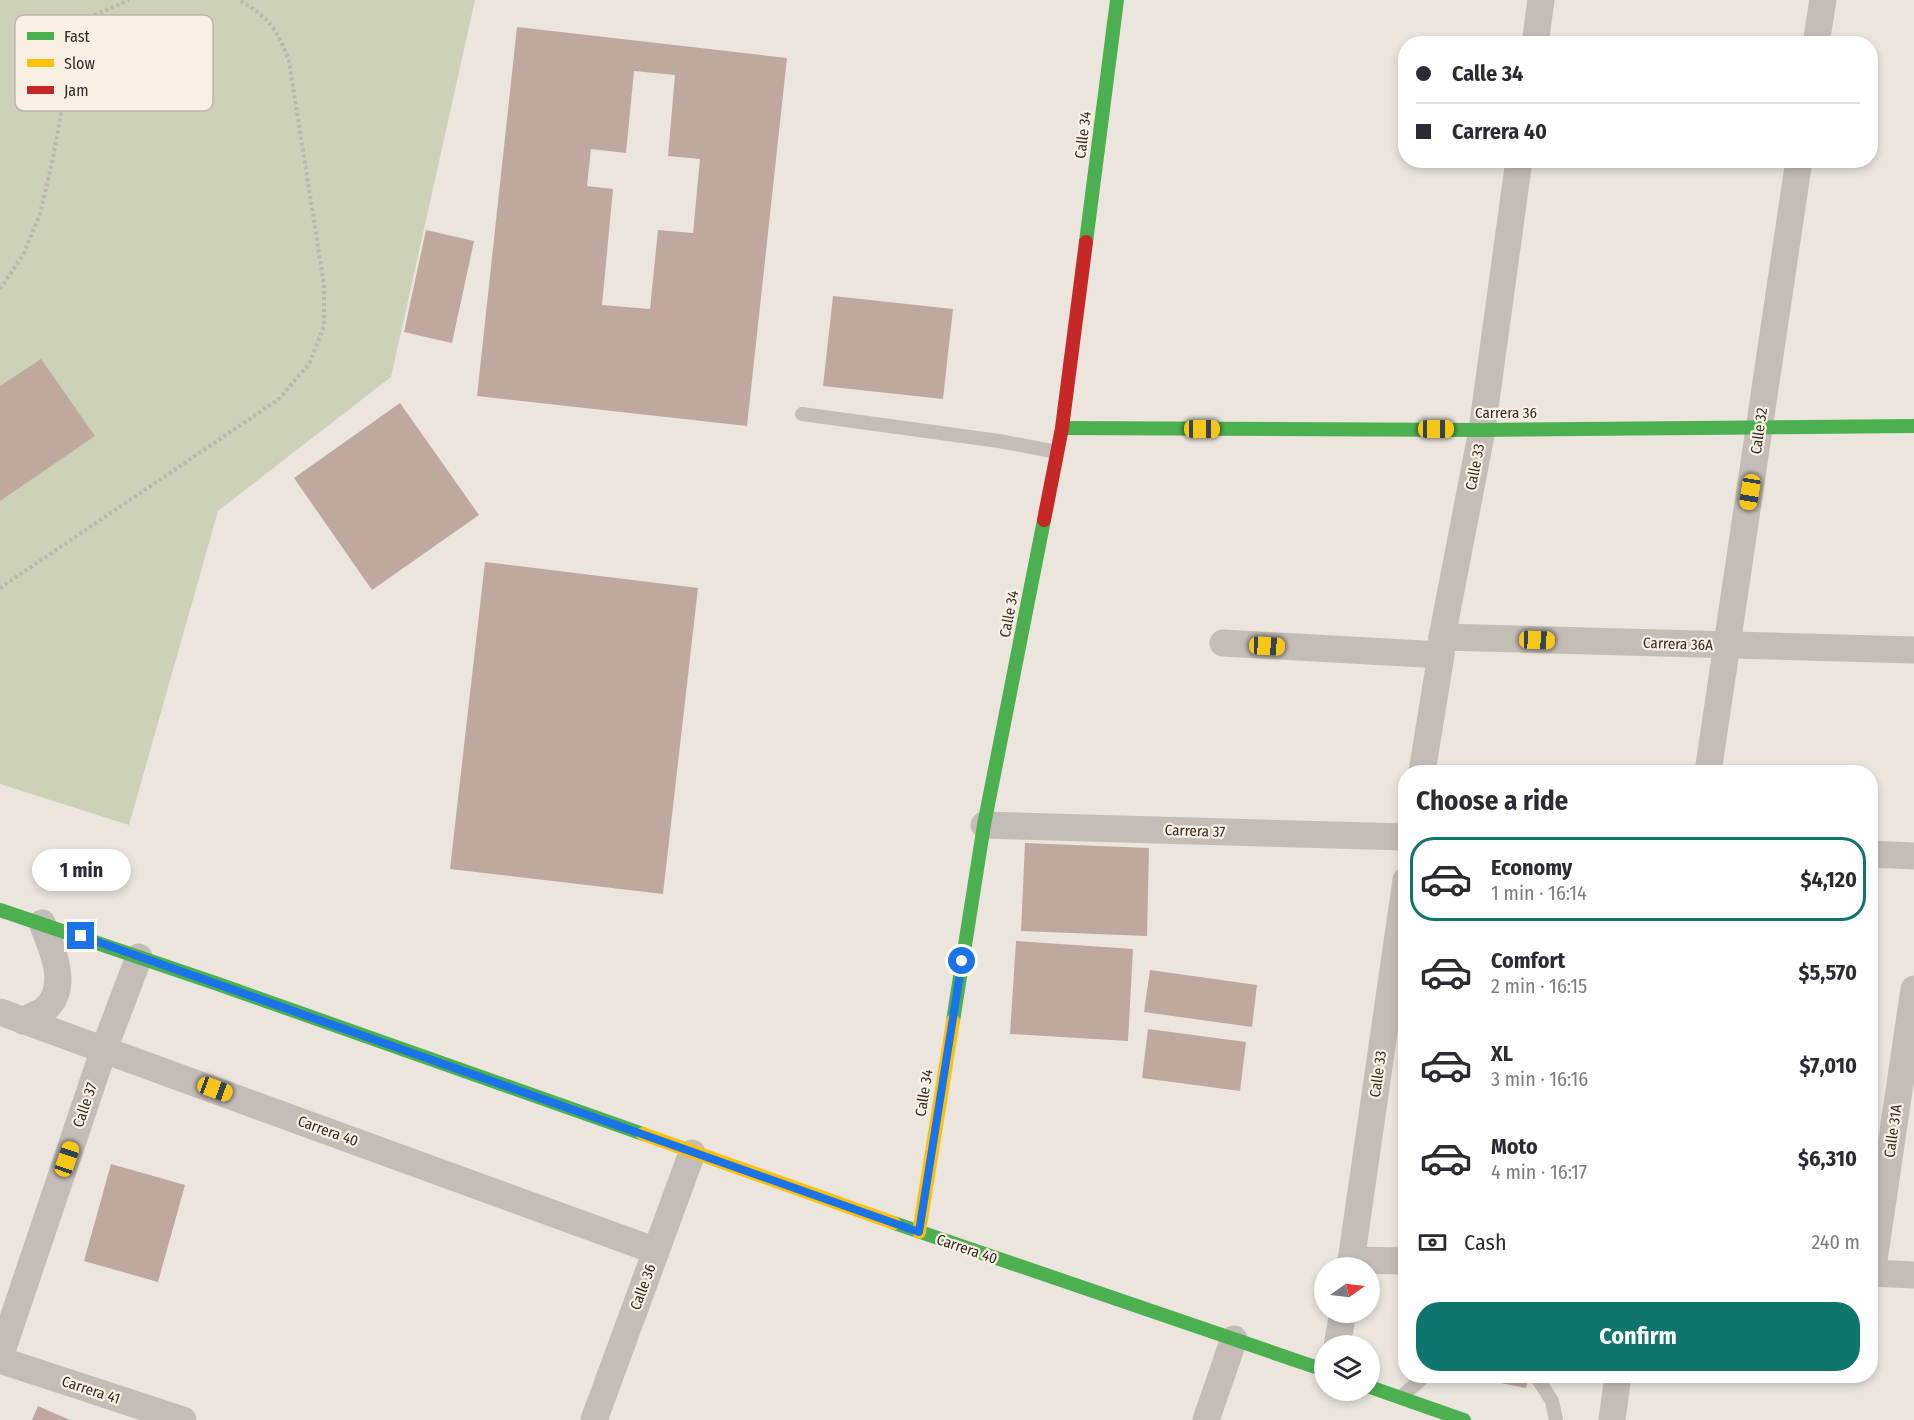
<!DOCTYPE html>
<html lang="en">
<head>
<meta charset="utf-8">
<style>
	:root { --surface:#fff; --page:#f7f7f7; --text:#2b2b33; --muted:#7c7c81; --line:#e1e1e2; --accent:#0f766e }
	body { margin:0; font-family:"Fira Sans Condensed",sans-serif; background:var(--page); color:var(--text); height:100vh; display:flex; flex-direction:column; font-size:22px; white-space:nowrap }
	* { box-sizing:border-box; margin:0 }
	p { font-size:20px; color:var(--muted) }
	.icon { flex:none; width:33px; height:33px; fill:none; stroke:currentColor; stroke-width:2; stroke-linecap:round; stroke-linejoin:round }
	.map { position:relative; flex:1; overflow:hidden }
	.drawer { position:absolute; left:1398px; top:765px; width:480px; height:618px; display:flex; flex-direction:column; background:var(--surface); border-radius:24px; box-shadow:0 3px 9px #0003 }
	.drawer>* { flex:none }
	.banner { position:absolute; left:1398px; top:36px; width:480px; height:132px; border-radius:24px; box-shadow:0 3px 9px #0003; display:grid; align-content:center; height:132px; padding:0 18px; background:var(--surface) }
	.needle { width:39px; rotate:76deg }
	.buttons { position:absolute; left:1314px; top:1257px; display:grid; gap:12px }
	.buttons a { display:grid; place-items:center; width:66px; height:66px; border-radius:50%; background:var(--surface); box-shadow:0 3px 9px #0003; font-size:30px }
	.end { position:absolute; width:27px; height:27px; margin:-14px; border:8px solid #1a73e8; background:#fff; box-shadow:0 0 0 3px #fff }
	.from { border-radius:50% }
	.bubble { position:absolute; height:42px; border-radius:21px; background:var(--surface); box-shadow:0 3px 9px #0003; font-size:20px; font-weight:700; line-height:42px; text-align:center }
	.car { position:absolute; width:18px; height:36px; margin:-18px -9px; border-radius:8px; box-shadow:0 0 4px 2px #0007; background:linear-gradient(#f5c518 24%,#345 0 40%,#f5c518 0 76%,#345 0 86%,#f5c518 0) }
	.banner b { display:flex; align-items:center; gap:21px; height:57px; font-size:22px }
	.banner b+b { border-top:2px solid var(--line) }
	.banner i { width:15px; height:15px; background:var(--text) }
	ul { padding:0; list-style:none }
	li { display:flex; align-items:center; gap:18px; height:84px; margin:0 12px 9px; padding:0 6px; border:3px solid transparent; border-radius:24px }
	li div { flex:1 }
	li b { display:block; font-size:22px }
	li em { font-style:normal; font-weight:700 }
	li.current { border-color:var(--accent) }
	li>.icon { width:54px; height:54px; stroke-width:1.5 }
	h2 { padding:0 18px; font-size:27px; line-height:72px }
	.pay { display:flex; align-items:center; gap:15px; height:66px; padding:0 18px; font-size:22px }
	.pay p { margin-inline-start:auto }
	.primary-button { display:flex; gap:12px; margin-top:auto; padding:12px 18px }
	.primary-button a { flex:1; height:69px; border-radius:24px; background:var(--accent); color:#fff; font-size:24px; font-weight:700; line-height:69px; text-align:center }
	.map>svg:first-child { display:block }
	.green { fill:#ccd1b8 }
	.building { fill:#bfa99f; fill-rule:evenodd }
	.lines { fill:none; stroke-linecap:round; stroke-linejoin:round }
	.path { stroke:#bdb6af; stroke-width:4; stroke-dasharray:3 3; stroke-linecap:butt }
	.lane { stroke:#c4bdb7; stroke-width:14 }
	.street { stroke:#c4bdb7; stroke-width:27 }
	.fast { stroke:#4caf50; stroke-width:14 }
	.slow { stroke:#ffc107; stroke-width:14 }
	.jam { stroke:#c62828; stroke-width:14 }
	.route { stroke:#1a73e8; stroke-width:8 }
	.labels { text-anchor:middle; stroke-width:4.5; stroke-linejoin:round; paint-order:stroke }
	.street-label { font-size:15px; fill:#342b26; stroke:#f9f0e4 }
	.key { fill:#f9f0e4; stroke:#beb5ab; stroke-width:1.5 }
	.key-label { font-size:16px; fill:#342b26 }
</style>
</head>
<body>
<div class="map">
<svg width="1914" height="1420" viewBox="0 0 1914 1420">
	<rect width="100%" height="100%" fill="#ebe5de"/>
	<!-- green -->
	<polygon class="green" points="0,0 475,0 391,377 218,511 129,825 0,784"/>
	<!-- building -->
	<g class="building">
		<path d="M517 27 787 58 747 426 477 396ZM634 71 675 75 668 156 700 159 693 233 658 230 650 309 602 305 613 189 587 186 591 149 626 153Z"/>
		<polygon points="426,230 474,241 452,343 404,332"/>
		<polygon points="833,296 953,309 943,399 823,386"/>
		<polygon points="41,359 95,436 0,501 0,386"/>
		<polygon points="400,403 479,515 372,590 294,478"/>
		<polygon points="485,562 698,588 663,894 450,869"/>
		<polygon points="1025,843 1149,848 1147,936 1021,931"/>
		<polygon points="1016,941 1133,949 1128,1041 1010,1034"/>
		<polygon points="1150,970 1257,985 1252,1027 1144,1012"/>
		<polygon points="1148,1029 1246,1042 1240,1091 1142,1078"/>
		<polygon points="111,1164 185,1185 158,1282 84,1261"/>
		<polygon points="1465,1376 1528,1376 1526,1388"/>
		<polygon points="38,1406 70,1420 32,1420"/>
	</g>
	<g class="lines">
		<!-- path -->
		<g class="path">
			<polyline points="0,289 23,255 40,214 53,158 71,58 80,32 95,15 129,0"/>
			<path d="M0 588 279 399 309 364 324 326V285L289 61C277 29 269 17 239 0"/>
		</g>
		<!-- lane -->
		<g class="lane">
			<polyline points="802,414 999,441 1057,452"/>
			<polyline points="1536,1376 1552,1401 1556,1420"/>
			<polyline points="1402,1396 1425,1376"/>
		</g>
		<!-- street -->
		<g class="street">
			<polyline points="1535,44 1541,0"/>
			<polyline points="1816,44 1823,0"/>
			<polyline points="1442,637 1914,650"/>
			<polyline points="1223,643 1441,655"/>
			<polyline points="1422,772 1441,655 1442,637 1482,430 1519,160"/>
			<polyline points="1708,772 1799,160"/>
			<polyline points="984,825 1406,837"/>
			<polyline points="1870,854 1914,856"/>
			<polyline points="0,1012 656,1251"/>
			<path d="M23 1021C29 1017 38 1014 44 1010 71 989 52 948 42 923"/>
			<polyline points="1351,1260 1406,1261"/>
			<polyline points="1350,1268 1406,880"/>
			<polyline points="1870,1273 1914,1275"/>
			<polyline points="1872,1274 1914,989"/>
			<polyline points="1337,1346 1343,1312"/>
			<polyline points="0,1357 104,1049 139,957"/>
			<polyline points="0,1360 183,1420"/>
			<polyline points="594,1420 692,1153"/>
			<polyline points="1206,1420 1234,1339"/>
			<polyline points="1612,1420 1618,1376"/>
		</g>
		<!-- fast -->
		<g class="fast">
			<polyline points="1086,242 1117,0"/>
			<polyline points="1062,428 1482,430 1914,426"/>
			<polyline points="0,910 215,983 643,1134"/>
			<polyline points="953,1021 984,825 1044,520"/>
			<polyline points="894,1223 1324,1370"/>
			<polyline points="1370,1387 1464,1420"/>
		</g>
		<!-- slow -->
		<g class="slow">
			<polyline points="643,1134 894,1223"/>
			<polyline points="919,1232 953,1021"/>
		</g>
		<!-- jam -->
		<polyline class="jam" points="1044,520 1062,428 1086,242"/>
	</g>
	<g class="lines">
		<!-- route -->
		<polyline class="route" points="81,936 919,1232 962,961"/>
	</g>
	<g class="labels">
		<!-- street labels -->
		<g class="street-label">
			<text transform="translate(1083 135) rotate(-83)" y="5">Calle 34</text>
			<text x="1506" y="418">Carrera 36</text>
			<text transform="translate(1759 431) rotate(-82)" y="5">Calle 32</text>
			<text transform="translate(1475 467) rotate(-79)" y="5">Calle 33</text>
			<text transform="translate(1009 614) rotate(-79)" y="5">Calle 34</text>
			<text transform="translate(1678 644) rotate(2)" y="5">Carrera 36A</text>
			<text transform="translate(1195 831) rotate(2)" y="5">Carrera 37</text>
			<text transform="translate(1378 1074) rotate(-82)" y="5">Calle 33</text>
			<text transform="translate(924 1093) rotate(-81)" y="5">Calle 34</text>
			<text transform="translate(85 1105) rotate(-71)" y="5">Calle 37</text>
			<text transform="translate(328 1131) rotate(20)" y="5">Carrera 40</text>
			<text transform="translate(1893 1131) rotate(-82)" y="5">Calle 31A</text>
			<text transform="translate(967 1249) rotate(19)" y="5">Carrera 40</text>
			<text transform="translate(643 1287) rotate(-70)" y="5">Calle 36</text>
			<text transform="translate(91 1390) rotate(18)" y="5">Carrera 41</text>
		</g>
	</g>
	<!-- legend -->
	<rect x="15" y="15" width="198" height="96" rx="9" class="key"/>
	<rect x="27" y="32" width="27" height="8" fill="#4caf50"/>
	<rect x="27" y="59" width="27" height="8" fill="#ffc107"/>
	<rect x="27" y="86" width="27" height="8" fill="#c62828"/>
	<g class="key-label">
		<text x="64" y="42">Fast</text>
		<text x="64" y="69">Slow</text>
		<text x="64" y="96">Jam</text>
	</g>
</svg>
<div class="buttons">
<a><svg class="needle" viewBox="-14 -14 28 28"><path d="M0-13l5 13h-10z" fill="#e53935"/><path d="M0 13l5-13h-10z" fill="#7c7c81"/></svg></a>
<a><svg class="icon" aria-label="layers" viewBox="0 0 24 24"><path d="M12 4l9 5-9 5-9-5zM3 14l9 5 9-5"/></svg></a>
</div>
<i class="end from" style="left:962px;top:961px"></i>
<i class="end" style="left:81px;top:936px"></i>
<div class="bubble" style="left:32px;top:849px;width:99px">1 min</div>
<i class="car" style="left:1202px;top:429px;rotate:90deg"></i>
<i class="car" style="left:1436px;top:429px;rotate:90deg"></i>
<i class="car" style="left:1750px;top:492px;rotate:189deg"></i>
<i class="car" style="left:1537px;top:640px;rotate:92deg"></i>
<i class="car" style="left:1267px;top:646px;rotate:93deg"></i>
<i class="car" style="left:215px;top:1089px;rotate:110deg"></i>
<i class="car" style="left:67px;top:1159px;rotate:19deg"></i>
<div class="banner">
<b><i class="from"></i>Calle 34</b>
<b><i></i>Carrera 40</b>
</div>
<section class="drawer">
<h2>Choose a ride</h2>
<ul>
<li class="current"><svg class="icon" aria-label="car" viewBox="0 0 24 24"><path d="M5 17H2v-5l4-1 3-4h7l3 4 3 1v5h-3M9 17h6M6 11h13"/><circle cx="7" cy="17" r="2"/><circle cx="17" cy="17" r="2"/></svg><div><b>Economy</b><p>1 min · 16:14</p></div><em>$4,120</em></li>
<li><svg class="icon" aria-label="car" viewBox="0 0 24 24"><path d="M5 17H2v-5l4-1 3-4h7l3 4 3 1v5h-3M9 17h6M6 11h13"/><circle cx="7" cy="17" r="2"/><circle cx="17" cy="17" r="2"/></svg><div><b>Comfort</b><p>2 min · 16:15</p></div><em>$5,570</em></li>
<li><svg class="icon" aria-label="car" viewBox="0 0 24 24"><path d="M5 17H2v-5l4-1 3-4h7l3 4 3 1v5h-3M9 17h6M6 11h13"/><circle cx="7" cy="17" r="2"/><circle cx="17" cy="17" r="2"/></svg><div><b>XL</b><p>3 min · 16:16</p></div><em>$7,010</em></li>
<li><svg class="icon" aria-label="car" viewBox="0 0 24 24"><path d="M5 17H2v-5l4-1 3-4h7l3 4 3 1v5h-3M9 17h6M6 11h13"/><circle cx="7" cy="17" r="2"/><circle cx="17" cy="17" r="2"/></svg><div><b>Moto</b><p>4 min · 16:17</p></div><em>$6,310</em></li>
</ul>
<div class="pay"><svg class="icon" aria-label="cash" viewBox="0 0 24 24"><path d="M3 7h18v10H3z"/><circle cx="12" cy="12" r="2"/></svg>Cash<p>240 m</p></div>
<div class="primary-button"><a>Confirm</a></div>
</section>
</div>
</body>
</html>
